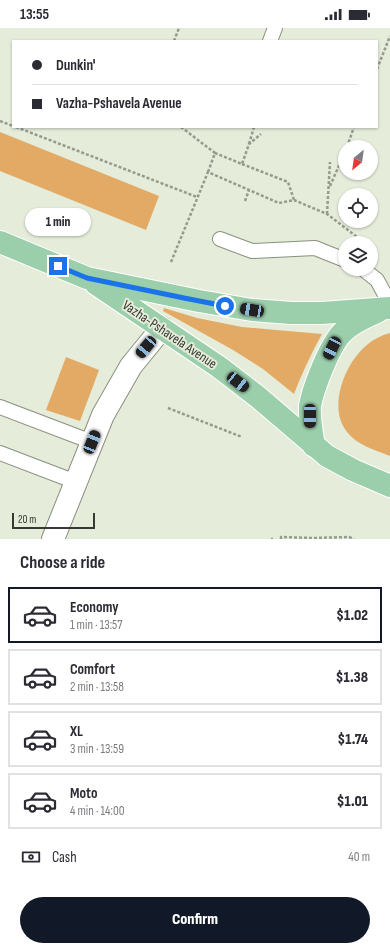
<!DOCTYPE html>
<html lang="en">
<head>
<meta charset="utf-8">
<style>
	:root { --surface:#fff; --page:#f2f2f3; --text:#2b2b33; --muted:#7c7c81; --line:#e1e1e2; --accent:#111827 }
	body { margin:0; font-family:"Sofia Sans Condensed",sans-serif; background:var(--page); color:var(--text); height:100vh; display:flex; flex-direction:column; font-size:15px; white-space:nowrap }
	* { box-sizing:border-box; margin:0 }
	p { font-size:13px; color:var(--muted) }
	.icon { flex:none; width:22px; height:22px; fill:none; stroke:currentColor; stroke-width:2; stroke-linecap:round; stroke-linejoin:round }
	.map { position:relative; height:511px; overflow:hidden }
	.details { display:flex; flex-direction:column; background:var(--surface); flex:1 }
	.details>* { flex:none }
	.banner { position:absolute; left:12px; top:12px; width:366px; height:88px; border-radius:0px; box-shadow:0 1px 3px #0004; display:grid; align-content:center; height:88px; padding:0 20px; background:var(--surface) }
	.needle { width:26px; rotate:209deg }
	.fabs { position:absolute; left:338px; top:112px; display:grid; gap:8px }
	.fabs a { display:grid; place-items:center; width:40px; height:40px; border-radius:50%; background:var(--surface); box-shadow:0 1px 3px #0004; font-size:20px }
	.scale { position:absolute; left:12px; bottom:10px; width:83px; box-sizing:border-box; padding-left:4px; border:2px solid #373a32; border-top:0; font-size:11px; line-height:14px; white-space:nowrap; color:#373a32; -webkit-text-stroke:3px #e5ecda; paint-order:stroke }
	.end { position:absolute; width:18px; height:18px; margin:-9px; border:5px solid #1a73e8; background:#fff; box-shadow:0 0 0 2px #fff }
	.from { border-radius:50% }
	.bubble { position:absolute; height:28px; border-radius:14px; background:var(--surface); box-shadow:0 1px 3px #0004; font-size:13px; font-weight:800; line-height:28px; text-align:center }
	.car { position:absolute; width:12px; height:24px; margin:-12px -6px; border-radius:5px; box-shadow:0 0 3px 1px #0007; background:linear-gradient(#222 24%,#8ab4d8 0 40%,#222 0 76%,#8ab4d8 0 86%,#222 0) }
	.banner b { display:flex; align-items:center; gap:14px; height:38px; font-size:15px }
	.banner b+b { border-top:1px solid var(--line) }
	.banner i { width:10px; height:10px; background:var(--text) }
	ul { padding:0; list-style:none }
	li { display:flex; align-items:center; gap:12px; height:56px; margin:0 8px 6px; padding:0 12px; border:2px solid var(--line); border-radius:0px }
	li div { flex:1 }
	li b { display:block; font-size:15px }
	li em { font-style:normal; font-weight:800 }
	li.on { border-color:var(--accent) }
	li>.icon { width:36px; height:36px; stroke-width:1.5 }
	h2 { padding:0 20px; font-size:18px; line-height:48px }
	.pay { display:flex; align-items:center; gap:10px; height:44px; padding:0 20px; font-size:15px }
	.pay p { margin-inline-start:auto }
	.button { display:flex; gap:8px; margin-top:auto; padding:8px 20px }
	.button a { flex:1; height:46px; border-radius:24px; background:var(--accent); color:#fff; font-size:16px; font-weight:800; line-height:46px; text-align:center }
	.status { display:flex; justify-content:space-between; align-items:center; height:28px; padding:0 20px; background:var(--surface); direction:ltr }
	.status svg { height:11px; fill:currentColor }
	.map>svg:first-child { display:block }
	.green { fill:#e3aa65 }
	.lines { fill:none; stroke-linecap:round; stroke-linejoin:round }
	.service-casing { stroke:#89907f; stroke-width:16 }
	.minor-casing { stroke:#89907f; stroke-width:24 }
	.primary-casing { stroke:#fff; stroke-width:24 }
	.path { stroke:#959a8d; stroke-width:2.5; stroke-dasharray:3 2; stroke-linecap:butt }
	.service { stroke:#fff; stroke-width:14 }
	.minor { stroke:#fff; stroke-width:22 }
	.primary { stroke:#9bceaa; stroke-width:22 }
	.route { stroke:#1a73e8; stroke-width:5 }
	.labels { text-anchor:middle; stroke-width:4; stroke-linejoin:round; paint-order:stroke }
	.street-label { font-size:14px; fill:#373a32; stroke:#e5ecda }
</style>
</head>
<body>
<div class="status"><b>13:55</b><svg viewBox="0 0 49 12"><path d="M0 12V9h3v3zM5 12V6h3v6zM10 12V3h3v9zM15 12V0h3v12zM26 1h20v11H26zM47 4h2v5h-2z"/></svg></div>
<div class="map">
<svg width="390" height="511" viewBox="0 0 390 511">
	<rect width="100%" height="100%" fill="#e5ecda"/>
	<!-- green -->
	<g class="green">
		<polygon points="0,104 159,168 146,202 0,143"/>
		<path d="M164 280 197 290 242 299 322 306C311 326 302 345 294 366L263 341 233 322 163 283Z"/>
		<path d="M390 305V428C375 422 357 417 347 404 327 379 345 334 368 316 374 311 382 307 390 305Z"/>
		<polygon points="66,329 99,342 80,393 46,382"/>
	</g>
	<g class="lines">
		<defs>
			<g id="service">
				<polyline points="270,13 275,0"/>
				<polyline points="220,211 252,223 315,220 345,232"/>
				<polyline points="363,241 377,252 390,276"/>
				<polyline points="0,379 92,414"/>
				<polyline points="0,425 76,454"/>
			</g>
			<polyline id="minor" points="53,511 103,387 131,338 162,300"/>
			<g id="primary">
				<polyline points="0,214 87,250 199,273 252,282 291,285 322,285 390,280"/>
				<polyline points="96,256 219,339 258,369 327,428 353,442 390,458"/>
				<path d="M314 418C312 405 309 391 310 378 313 360 330 317 342 305 351 295 365 289 377 284"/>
			</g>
		</defs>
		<!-- service casing -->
		<use href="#service" class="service-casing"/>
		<!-- minor casing -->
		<use href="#minor" class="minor-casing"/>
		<!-- primary casing -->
		<use href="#primary" class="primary-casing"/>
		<!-- path -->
		<g class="path">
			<polyline points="174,13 179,0"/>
			<polyline points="377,41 390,8"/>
			<polyline points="0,93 13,98"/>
			<polyline points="16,99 197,169"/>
			<polyline points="181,99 215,125"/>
			<polyline points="249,116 254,99"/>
			<polyline points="347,119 354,99"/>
			<polyline points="242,136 288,154 294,172"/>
			<polyline points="208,144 215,125 242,136 249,116 261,106"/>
			<polyline points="330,158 345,124"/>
			<polyline points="245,173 249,162"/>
			<polyline points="327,186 330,134"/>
			<polyline points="171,234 208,144 279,175 294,172 327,186 365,215"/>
			<polyline points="168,380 242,409"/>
			<polyline points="271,511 273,511"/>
			<polyline points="281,511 281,509 313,510 349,509 354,511"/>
		</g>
		<!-- service -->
		<use href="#service" class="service"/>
		<!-- minor -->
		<use href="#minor" class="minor"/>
		<!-- primary -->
		<use href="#primary" class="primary"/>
	</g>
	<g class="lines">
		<!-- route -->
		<polyline class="route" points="58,238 87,250 184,270 225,278"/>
	</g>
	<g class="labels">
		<!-- street labels -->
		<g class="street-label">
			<text transform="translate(170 306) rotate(34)" y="5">Vazha-Pshavela Avenue</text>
		</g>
	</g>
</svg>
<div class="fabs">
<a><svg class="needle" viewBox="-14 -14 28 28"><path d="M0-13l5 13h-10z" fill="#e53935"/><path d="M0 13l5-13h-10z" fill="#7c7c81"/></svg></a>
<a><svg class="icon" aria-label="locate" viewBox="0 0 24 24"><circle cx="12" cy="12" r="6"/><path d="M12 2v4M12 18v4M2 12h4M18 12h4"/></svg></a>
<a><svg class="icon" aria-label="layers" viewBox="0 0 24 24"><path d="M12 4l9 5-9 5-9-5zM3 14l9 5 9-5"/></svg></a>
</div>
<div class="scale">20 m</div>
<i class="end from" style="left:225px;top:278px"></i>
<i class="end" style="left:58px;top:238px"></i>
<div class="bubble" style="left:25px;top:180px;width:66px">1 min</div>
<i class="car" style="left:252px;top:282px;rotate:279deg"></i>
<i class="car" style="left:146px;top:319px;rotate:220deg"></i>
<i class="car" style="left:332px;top:320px;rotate:206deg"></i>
<i class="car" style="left:238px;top:354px;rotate:128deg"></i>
<i class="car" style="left:310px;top:388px;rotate:180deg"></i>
<i class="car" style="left:92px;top:414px;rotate:22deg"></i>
<div class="banner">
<b><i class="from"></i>Dunkin'</b>
<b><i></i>Vazha-Pshavela Avenue</b>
</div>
</div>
<section class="details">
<h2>Choose a ride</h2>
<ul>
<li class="on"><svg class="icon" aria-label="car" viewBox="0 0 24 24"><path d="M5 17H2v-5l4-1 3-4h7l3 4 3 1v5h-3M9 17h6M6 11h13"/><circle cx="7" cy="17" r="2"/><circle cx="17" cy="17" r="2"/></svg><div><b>Economy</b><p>1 min · 13:57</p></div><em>$1.02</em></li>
<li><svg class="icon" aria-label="car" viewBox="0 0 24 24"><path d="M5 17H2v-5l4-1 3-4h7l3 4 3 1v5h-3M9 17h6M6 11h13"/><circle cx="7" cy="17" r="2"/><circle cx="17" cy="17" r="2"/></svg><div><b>Comfort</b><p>2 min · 13:58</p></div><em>$1.38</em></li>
<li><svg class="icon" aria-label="car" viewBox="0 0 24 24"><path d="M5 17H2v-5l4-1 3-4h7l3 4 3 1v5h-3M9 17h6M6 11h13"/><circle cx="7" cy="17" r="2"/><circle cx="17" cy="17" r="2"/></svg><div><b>XL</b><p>3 min · 13:59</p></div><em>$1.74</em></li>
<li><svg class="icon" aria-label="car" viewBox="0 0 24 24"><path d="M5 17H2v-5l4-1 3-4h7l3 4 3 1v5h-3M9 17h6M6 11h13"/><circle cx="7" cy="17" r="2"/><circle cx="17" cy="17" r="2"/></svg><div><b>Moto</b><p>4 min · 14:00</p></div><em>$1.01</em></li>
</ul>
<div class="pay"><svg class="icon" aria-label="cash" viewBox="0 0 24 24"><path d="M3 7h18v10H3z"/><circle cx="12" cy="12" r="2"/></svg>Cash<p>40 m</p></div>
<div class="button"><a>Confirm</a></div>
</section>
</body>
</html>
